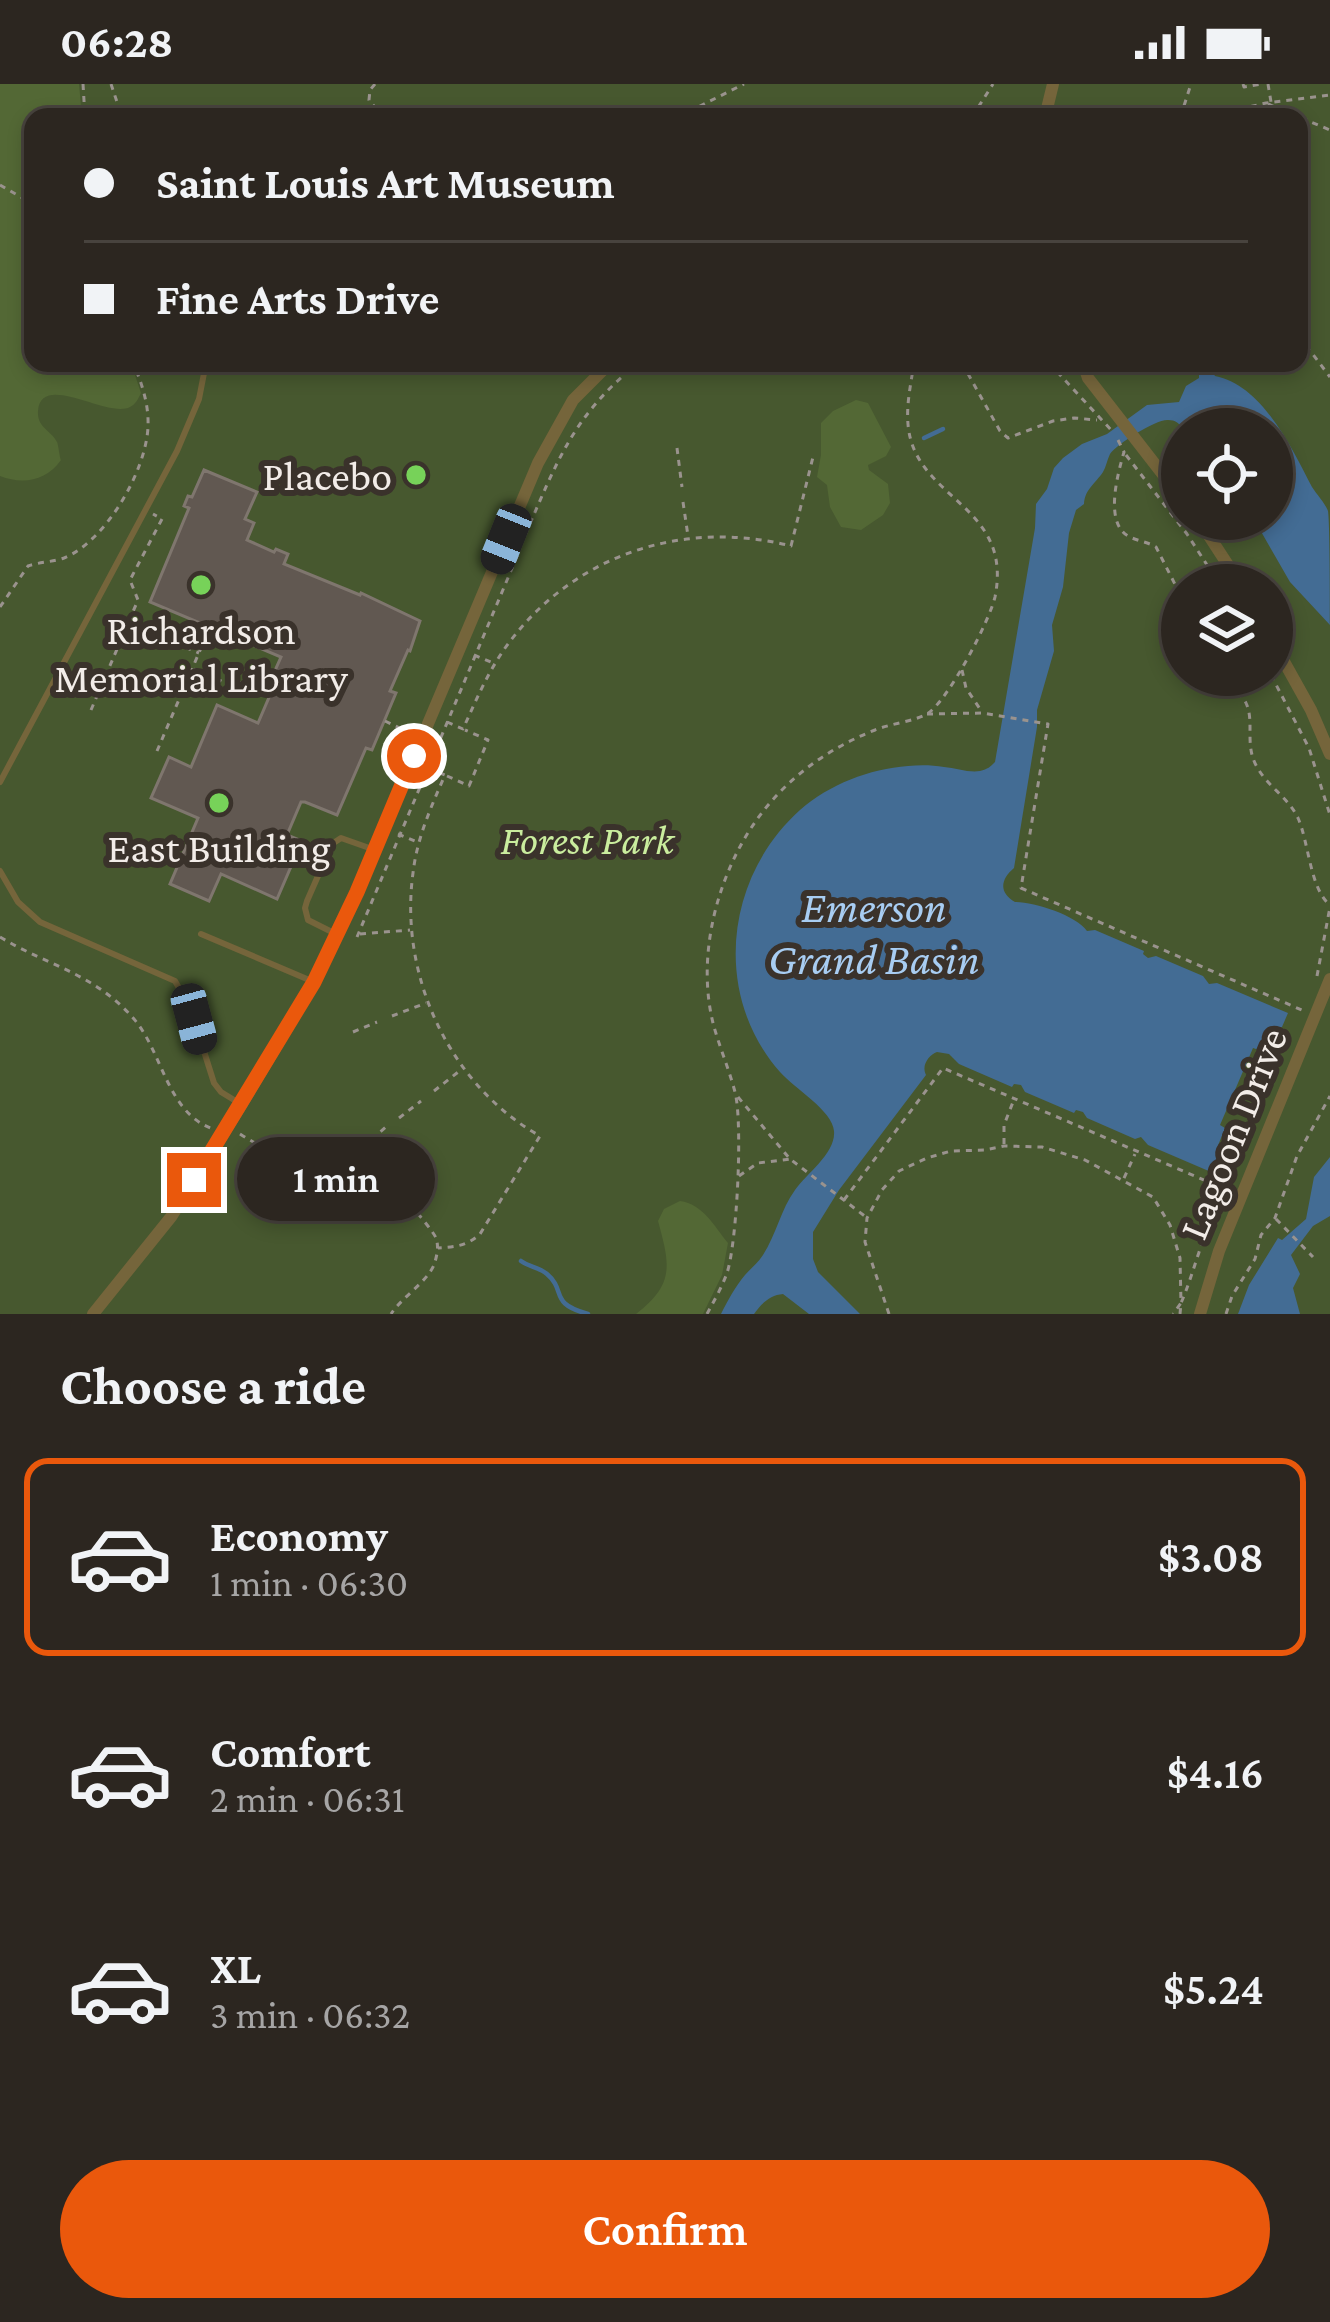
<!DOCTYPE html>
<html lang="en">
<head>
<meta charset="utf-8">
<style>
	:root { --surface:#2c2620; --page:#342e29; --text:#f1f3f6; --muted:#a6a5a5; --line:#48433e; --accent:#ea580c }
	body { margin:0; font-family:"Crimson Pro",serif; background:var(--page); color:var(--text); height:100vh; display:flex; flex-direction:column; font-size:45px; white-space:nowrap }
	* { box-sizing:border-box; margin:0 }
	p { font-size:39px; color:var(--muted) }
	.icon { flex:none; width:66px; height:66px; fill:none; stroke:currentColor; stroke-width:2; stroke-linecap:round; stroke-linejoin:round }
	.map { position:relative; height:1230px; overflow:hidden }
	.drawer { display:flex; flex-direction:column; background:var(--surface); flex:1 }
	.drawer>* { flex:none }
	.top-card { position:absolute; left:24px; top:24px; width:1284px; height:264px; border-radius:24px; box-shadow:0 6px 18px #0003,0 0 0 3px var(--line); display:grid; align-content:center; height:264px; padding:0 60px; background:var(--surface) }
	.buttons { position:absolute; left:1161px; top:324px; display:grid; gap:24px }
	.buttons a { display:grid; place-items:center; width:132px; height:132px; border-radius:50%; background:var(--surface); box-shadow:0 6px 18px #0003,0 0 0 3px var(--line); font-size:60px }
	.end { position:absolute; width:54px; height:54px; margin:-27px; border:15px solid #ea580c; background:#fff; box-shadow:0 0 0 6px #fff }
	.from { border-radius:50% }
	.bubble { position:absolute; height:84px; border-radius:42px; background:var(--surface); box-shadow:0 6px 18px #0003,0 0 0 3px var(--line); font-size:39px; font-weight:600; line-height:84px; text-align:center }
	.car { position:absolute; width:36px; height:72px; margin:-36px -18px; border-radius:15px; box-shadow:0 0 9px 3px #0007; background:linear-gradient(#222 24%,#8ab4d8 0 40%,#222 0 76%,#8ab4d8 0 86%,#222 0) }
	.top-card b { display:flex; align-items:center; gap:42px; height:114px; font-size:45px }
	.top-card b+b { border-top:3px solid var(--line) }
	.top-card i { width:30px; height:30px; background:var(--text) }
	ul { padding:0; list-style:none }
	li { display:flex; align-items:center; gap:36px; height:198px; margin:0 24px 18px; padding:0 36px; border:6px solid transparent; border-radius:24px }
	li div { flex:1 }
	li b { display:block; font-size:45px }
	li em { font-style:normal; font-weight:600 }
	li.current { border-color:var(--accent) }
	li>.icon { width:108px; height:108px; stroke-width:1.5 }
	h2 { padding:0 60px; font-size:54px; line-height:144px }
	.cta { display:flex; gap:24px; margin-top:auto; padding:24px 60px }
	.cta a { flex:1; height:138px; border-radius:72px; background:var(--accent); color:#fff; font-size:48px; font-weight:600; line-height:138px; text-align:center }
	.status { display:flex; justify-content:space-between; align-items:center; height:84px; padding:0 60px; background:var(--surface); direction:ltr }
	.status svg { height:33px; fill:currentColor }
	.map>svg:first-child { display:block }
	.green { fill:#47582f; fill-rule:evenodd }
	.forest { fill:#536835 }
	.water { fill:#436c94 }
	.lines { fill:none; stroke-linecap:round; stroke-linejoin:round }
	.stream { stroke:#436c94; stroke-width:4.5 }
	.building { fill:#615851; stroke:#7f766e; stroke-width:3 }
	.path { stroke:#9a938e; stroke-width:3; stroke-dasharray:6 6; stroke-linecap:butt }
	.lane { stroke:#75653b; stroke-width:6 }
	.street { stroke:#75653b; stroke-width:12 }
	.route { stroke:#ea580c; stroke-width:15 }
	.poi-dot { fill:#77d259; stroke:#3a322b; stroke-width:4.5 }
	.labels { text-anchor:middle; stroke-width:12; stroke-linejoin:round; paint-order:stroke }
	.poi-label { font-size:42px; fill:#f2ece8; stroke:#3a322b }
	.park-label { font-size:42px; font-style:italic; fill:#caed9e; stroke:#3a322b }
	.street-label { font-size:42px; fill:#f2ece8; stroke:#3a322b }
	.water-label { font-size:45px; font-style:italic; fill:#a8cdf2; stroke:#3a322b }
</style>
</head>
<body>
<div class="status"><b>06:28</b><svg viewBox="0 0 49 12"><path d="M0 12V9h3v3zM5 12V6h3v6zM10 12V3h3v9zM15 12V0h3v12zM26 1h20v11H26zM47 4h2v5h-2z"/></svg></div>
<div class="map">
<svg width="1330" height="1230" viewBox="0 0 1330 1230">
	<rect width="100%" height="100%" fill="#3a322b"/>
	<!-- green -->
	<path class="green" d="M0 0H1330V1230H0ZM33 33H1299V279H33ZM1182 345H1272V435H1182ZM1182 501H1272V591H1182Z"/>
	<!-- forest -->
	<g class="forest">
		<path d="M0 0H79L82 33H33V279H131L141 309C138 315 136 320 130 323 108 335 41 287 38 327 37 344 51 346 57 358 58 359 60 375 61 376 46 397 23 401 0 392Z"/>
		<polygon points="856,316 868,319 891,363 886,372 868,381 869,386 888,400 890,419 883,431 861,446 841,443 830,423 827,401 817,393 821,371 821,339 833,327"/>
		<path d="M680 1117C703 1120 714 1142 728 1159L722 1191 703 1230H636C675 1200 670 1181 658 1137L664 1125Z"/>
	</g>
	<!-- water -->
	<g class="water">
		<path d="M1195 279H1207L1215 292C1262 301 1292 364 1312 403 1317 411 1325 419 1328 427 1330 441 1330 520 1330 541L1290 498 1255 437 1249 435H1272V345H1184C1178 339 1176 336 1168 336 1156 335 1117 360 1110 370 1107 376 1106 383 1103 388 1095 400 1085 405 1084 420L1076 426 1069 449 1063 503 1052 541 1054 567 1037 626V643L1014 784C1001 795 998 808 1015 818 1034 818 1076 831 1087 847L1095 846 1144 867 1143 870 1148 874 1156 872 1203 892 1209 900 1217 899 1288 929 1282 943 1267 947 1259 966 1253 964 1220 1041 1225 1044 1217 1064 1224 1077 1218 1091 1148 1061 1141 1053 1135 1055 1087 1034 1083 1028 1076 1026 1074 1029 1025 1008 1021 1001 1014 1000 1012 1003 959 980 949 970 937 968C929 971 921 981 926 991L839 1106 813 1148V1175L818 1188 860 1230H809L783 1210C770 1211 761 1220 754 1230H721C728 1216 735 1203 745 1191 751 1184 758 1179 763 1171 776 1151 781 1125 795 1106 807 1089 836 1069 834 1047 833 1027 794 1004 780 988 712 911 725 793 800 726 830 700 869 685 908 682 920 681 932 681 944 683 956 684 969 689 980 687 988 685 990 683 995 678L1035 444 1036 420 1047 405 1054 384 1063 374 1082 360 1107 350 1147 321 1179 318 1186 302 1199 294V287Z"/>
		<polygon points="1330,1073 1330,1132 1313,1142 1291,1171 1300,1190 1293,1204 1300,1230 1238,1230 1249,1201 1278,1154 1282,1156 1306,1135 1314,1093"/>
	</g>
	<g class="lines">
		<!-- stream -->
		<g class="stream">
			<polyline points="924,354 943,345"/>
			<path d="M521 1177C529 1183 539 1183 547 1190 567 1207 548 1219 588 1230"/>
		</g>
	</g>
	<!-- building -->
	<polygon class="building" points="204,386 257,408 245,435 254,439 247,456 274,468 276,465 288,470 284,480 360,511 361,509 420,537 410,567 408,566 390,607 396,609 372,666 366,664 337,731 305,718 301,718 287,751 302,757 277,815 221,790 209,817 170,800 198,734 151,714 169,673 191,683 217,621 258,639 270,611 265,609 281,573 150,518 189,424 184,422 188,412 192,413"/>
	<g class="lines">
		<!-- path -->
		<g class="path">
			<polyline points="83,0 85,33"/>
			<polyline points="111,0 117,18 126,33"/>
			<polyline points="375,0 370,6 369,16 383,33"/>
			<polyline points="1243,0 1244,3 1262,0"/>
			<polyline points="1268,0 1271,18"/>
			<polyline points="1268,20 1330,46"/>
			<polyline points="678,33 744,0"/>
			<polyline points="972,33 993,0"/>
			<polyline points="1183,33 1182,28 1191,0"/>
			<polyline points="1204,33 1266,19 1330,11"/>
			<polyline points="0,101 33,120"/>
			<polyline points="1299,252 1330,293"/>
			<polyline points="962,279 1000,347 1008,354 1053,337 1074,334 1097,336"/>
			<polyline points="1049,279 1113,348"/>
			<path d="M1118 356 1124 368C1118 389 1104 438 1128 452 1137 457 1148 458 1156 463L1182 514"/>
			<polyline points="677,364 682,403"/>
			<polyline points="1126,371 1187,450 1220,501"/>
			<polyline points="683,418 688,452"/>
			<path d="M525 451C558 376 572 333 638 279"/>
			<path d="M0 523 28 482C39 478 53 478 64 474 106 457 146 387 148 343 149 321 142 299 133 279"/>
			<polyline points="130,540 199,569"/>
			<polyline points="474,571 493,579"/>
			<polyline points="194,585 230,601 273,593"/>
			<polyline points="962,586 966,604 980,625"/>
			<path d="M1221 591C1228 601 1241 608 1246 619 1255 638 1244 661 1257 683 1268 703 1288 713 1298 734 1309 759 1310 805 1330 821"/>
			<polyline points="1271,591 1309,664 1330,731"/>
			<polyline points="91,626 138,516 130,496 162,435 153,430"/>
			<polyline points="927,630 983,629 1048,640 1021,804 1304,927"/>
			<polyline points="385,637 408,648"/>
			<path d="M447 638 463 645C477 614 490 583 511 556 578 469 686 435 791 462L813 373"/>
			<polyline points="157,667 207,550"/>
			<path d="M428 684 445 691C431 723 417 754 413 789 399 891 449 1001 540 1052L480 1150C467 1162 455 1163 438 1164"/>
			<polyline points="447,692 469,702 488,656 465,646"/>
			<polyline points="398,750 417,758"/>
			<polyline points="360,850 410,846"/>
			<path d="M0 853C48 882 94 889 134 935 163 969 167 1029 213 1045"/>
			<polyline points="357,853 518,470"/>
			<polyline points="1317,892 1330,823"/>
			<polyline points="392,932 426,919"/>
			<polyline points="353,948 377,938"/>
			<polyline points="434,1007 462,985"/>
			<polyline points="738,1013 790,1075 866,1133"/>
			<polyline points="399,1034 421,1017"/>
			<path d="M240 1050C262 1064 284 1074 310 1074 326 1074 342 1071 357 1076 366 1078 374 1083 381 1089 390 1097 432 1144 436 1154 439 1162 437 1172 434 1181 426 1199 402 1213 391 1230"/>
			<polyline points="1004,1060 1004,1041 1013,1018"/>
			<polyline points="361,1077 371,1056 387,1042"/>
			<polyline points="739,1092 758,1079 790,1075"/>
			<polyline points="1124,1094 1135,1070"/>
			<polyline points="844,1116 943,984 1218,1102 1228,1110"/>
			<polyline points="1276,1135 1313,1173"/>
			<path d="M707 1230C714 1217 722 1203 727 1189 737 1159 743 1039 735 1008 729 985 719 962 713 939 700 886 710 827 732 779 760 716 811 671 875 646 889 640 915 637 927 630 948 617 989 538 995 513 1012 428 932 418 912 360 903 333 910 306 914 279"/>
			<polyline points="889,1230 865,1158 867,1134 882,1106 899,1087 927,1074 951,1067 985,1066 1004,1062 1042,1063 1085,1076 1153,1113 1170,1141 1180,1174 1181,1219 1173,1230"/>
			<path d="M1180 1230 1181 1219C1195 1188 1206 1133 1226 1110"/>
			<polyline points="1226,1230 1232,1212 1255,1175 1261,1151 1275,1134 1297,1072 1330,1012"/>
		</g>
		<!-- lane -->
		<g class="lane">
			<polyline points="0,698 177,367 199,315 206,279"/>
			<polyline points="0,787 18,818 40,838 175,897 190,923 214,999 221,1008 239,1019"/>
			<polyline points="334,849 308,836 305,824 307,817 332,760 341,754 375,766"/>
			<polyline points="201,850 314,898"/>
		</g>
		<!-- street -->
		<g class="street">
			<polyline points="1045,33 1053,0"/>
			<polyline points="1083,279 1088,294 1182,415"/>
			<polyline points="1198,435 1241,501"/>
			<polyline points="1272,556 1311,626 1330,670"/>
			<polyline points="93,1230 171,1133 242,1020 314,899 357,808 538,379 573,316 610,279"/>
			<polyline points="1200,1230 1219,1167 1330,895"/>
		</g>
	</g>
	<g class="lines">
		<!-- route -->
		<polyline class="route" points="194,1096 314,898 357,808 414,672"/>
	</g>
	<!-- markers -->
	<g class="poi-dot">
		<circle cx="416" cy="391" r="12"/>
		<circle cx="201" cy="501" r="12"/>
		<circle cx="219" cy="719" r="12"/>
	</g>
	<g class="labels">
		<!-- poi labels -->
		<g class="poi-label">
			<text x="392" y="406" text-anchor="end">Placebo</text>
			<text x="201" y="560">Richardson<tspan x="201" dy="48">Memorial Library</tspan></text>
			<text x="219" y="778">East Building</text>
		</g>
		<!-- park labels -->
		<g class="park-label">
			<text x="587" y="770">Forest Park</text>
		</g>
		<!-- street labels -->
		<g class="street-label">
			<text transform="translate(1232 1049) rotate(-68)" y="15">Lagoon Drive</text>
		</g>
		<!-- water labels -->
		<g class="water-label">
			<text x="874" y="838">Emerson<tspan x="874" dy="52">Grand Basin</tspan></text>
		</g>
	</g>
</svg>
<div class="buttons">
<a><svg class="icon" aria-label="locate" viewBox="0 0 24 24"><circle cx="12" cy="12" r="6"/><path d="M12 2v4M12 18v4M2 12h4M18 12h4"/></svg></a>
<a><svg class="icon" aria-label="layers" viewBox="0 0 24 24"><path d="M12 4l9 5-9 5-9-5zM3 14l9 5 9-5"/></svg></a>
</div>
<i class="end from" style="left:414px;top:672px"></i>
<i class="end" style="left:194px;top:1096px"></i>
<div class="bubble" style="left:237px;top:1053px;width:198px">1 min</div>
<i class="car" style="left:506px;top:455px;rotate:202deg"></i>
<i class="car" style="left:194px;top:935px;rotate:165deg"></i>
<div class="top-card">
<b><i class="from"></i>Saint Louis Art Museum</b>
<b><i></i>Fine Arts Drive</b>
</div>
</div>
<section class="drawer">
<h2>Choose a ride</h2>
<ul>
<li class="current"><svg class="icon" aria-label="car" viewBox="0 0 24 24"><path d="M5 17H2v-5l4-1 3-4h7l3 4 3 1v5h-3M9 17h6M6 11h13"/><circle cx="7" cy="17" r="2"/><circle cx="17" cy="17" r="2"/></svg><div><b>Economy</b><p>1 min · 06:30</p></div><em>$3.08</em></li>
<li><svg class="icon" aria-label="car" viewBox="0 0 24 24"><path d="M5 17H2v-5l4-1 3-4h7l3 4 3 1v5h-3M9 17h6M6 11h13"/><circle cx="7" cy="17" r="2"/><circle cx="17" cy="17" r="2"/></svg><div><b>Comfort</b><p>2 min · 06:31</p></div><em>$4.16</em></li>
<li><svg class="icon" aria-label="car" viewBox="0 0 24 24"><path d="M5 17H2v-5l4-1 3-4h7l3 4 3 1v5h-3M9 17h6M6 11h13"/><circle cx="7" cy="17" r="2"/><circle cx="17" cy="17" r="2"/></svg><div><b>XL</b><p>3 min · 06:32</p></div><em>$5.24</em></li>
</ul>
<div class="cta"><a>Confirm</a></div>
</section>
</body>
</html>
